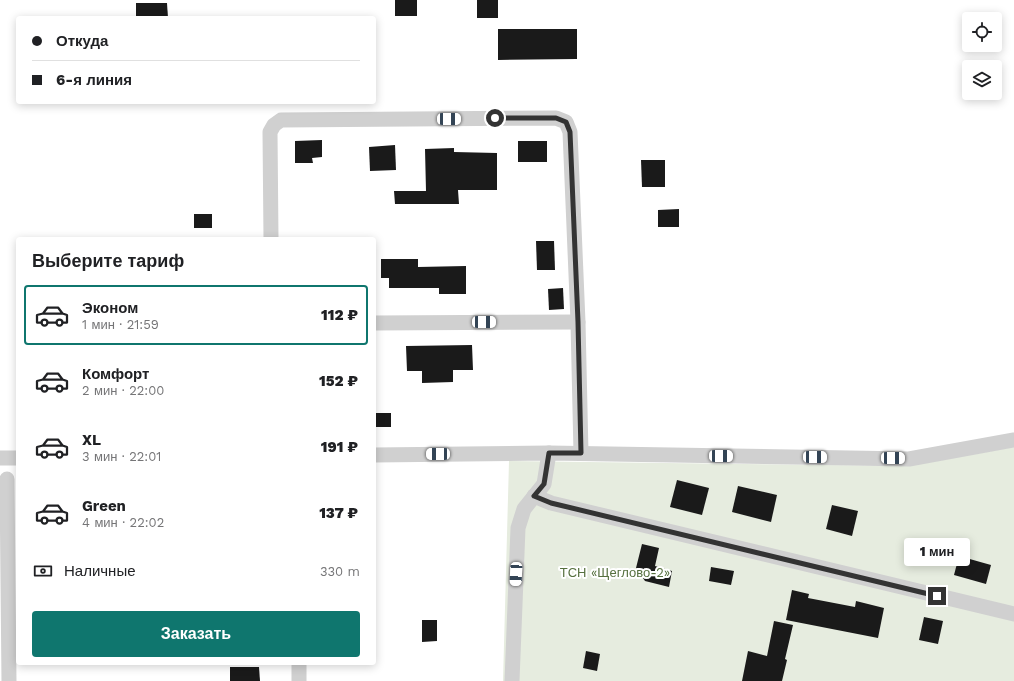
<!DOCTYPE html>
<html lang="ru">
<head>
<meta charset="utf-8">
<style>
	:root { --surface:#fff; --page:#f2f2f2; --text:#202124; --muted:#757577; --line:#e0e0e0; --accent:#0f766e }
	body { margin:0; font-family:"Work Sans",sans-serif; background:var(--page); color:var(--text); height:100vh; display:flex; flex-direction:column; font-size:15px; white-space:nowrap }
	* { box-sizing:border-box; margin:0 }
	p { font-size:13px; color:var(--muted) }
	.icon { flex:none; width:22px; height:22px; fill:none; stroke:currentColor; stroke-width:2; stroke-linecap:round; stroke-linejoin:round }
	.map { position:relative; flex:1; overflow:hidden }
	.panel { position:absolute; left:16px; top:237px; width:360px; height:428px; display:flex; flex-direction:column; background:var(--surface); border-radius:4px; box-shadow:0 2px 10px #0003 }
	.panel>* { flex:none }
	.banner { position:absolute; left:16px; top:16px; width:360px; height:88px; border-radius:4px; box-shadow:0 2px 10px #0003; display:grid; align-content:center; height:88px; padding:0 16px; background:var(--surface) }
	.fabs { position:absolute; left:962px; top:12px; display:grid; gap:8px }
	.fabs a { display:grid; place-items:center; width:40px; height:40px; border-radius:4px; background:var(--surface); box-shadow:0 2px 10px #0003; font-size:20px }
	.end { position:absolute; width:18px; height:18px; margin:-9px; border:5px solid #333; background:#fff; box-shadow:0 0 0 2px #fff }
	.from { border-radius:50% }
	.bubble { position:absolute; height:28px; border-radius:4px; background:var(--surface); box-shadow:0 2px 10px #0003; font-size:13px; font-weight:800; line-height:28px; text-align:center }
	.car { position:absolute; width:12px; height:24px; margin:-12px -6px; border-radius:5px; box-shadow:0 0 3px 1px #0007; background:linear-gradient(#fff 24%,#345 0 40%,#fff 0 76%,#345 0 86%,#fff 0) }
	.banner b { display:flex; align-items:center; gap:14px; height:38px; font-size:15px }
	.banner b+b { border-top:1px solid var(--line) }
	.banner i { width:10px; height:10px; background:var(--text) }
	ul { padding:0; list-style:none }
	li { display:flex; align-items:center; gap:12px; height:60px; margin:0 8px 6px; padding:0 8px; border:2px solid transparent; border-radius:4px }
	li div { flex:1 }
	li b { display:block; font-size:15px }
	li em { font-style:normal; font-weight:800 }
	li.active { border-color:var(--accent) }
	li>.icon { width:36px; height:36px; stroke-width:1.5 }
	h2 { padding:0 16px; font-size:18px; line-height:48px }
	.pay { display:flex; align-items:center; gap:10px; height:44px; padding:0 16px; font-size:15px }
	.pay p { margin-inline-start:auto }
	.cta { display:flex; gap:8px; margin-top:auto; padding:8px 16px }
	.cta a { flex:1; height:46px; border-radius:4px; background:var(--accent); color:#fff; font-size:16px; font-weight:800; line-height:46px; text-align:center }
	.map>svg:first-child { display:block }
	.green { fill:#e6ecdf }
	.building { fill:#1a1a1a }
	.lines { fill:none; stroke-linecap:round; stroke-linejoin:round }
	.minor { stroke:#d0d0d0; stroke-width:15 }
	.route { stroke:#333; stroke-width:5 }
	.labels { text-anchor:middle; stroke-width:4; stroke-linejoin:round; paint-order:stroke }
	.park-label { font-size:13px; fill:#56703f; stroke:#fff }
</style>
</head>
<body>
<div class="map">
<svg width="1014" height="681" viewBox="0 0 1014 681">
	<rect width="100%" height="100%" fill="#fff"/>
	<!-- green -->
	<polygon class="green" points="1014,447 1014,681 503,681 509,461 909,466"/>
	<!-- building -->
	<g class="building">
		<rect x="395" y="0" width="22" height="16"/>
		<rect x="477" y="0" width="21" height="18"/>
		<polygon points="136,3 167,3 168,18 136,18"/>
		<polygon points="498,29 577,29 577,59 498,60"/>
		<polygon points="322,140 322,157 312,158 313,163 295,163 295,141"/>
		<rect x="518" y="141" width="29" height="21"/>
		<polygon points="395,145 396,170 370,171 369,147"/>
		<polygon points="454,148 454,152 497,153 497,190 458,190 459,204 395,204 394,191 426,191 425,149"/>
		<polygon points="641,160 665,160 665,187 642,187"/>
		<polygon points="679,209 679,227 658,227 658,210"/>
		<rect x="194" y="214" width="18" height="14"/>
		<polygon points="536,241 554,241 555,270 537,270"/>
		<polygon points="381,259 418,259 418,267 466,266 466,294 439,294 439,288 389,288 389,278 381,278"/>
		<polygon points="563,288 564,309 549,310 548,289"/>
		<polygon points="472,345 473,370 453,370 453,382 422,383 422,371 407,371 406,346"/>
		<rect x="374" y="413" width="17" height="14"/>
		<polygon points="677,480 709,488 702,515 670,507"/>
		<polygon points="738,486 777,495 771,522 732,512"/>
		<polygon points="832,505 858,511 852,536 826,529"/>
		<polygon points="642,544 659,548 655,566 672,571 669,587 645,581 636,568"/>
		<polygon points="959,556 991,565 986,584 954,575"/>
		<polygon points="711,567 734,571 731,585 709,581"/>
		<polygon points="792,590 809,594 808,598 855,607 856,601 884,608 878,638 786,620"/>
		<polygon points="924,617 943,621 938,644 919,640"/>
		<polygon points="422,620 437,620 437,641 422,642"/>
		<polygon points="774,621 793,625 785,659 787,660 782,681 742,681 748,651 767,656"/>
		<polygon points="586,651 600,654 597,671 583,668"/>
		<polygon points="230,667 259,667 260,681 230,681"/>
	</g>
	<g class="lines">
		<!-- minor -->
		<g class="minor">
			<polyline points="271,239 270,132 274,125 281,120 556,118 566,122 570,132 578,322 581,453"/>
			<polyline points="374,323 578,322"/>
			<polyline points="374,455 549,453 909,459 1014,440"/>
			<polyline points="0,458 18,458"/>
			<polyline points="7,479 9,681"/>
			<polyline points="534,496 551,503 1014,614"/>
			<polyline points="299,663 299,681"/>
			<polyline points="512,681 518,528 524,509 544,484 549,453"/>
		</g>
	</g>
	<g class="lines">
		<!-- route -->
		<polyline class="route" points="495,118 556,118 566,122 570,132 578,322 581,453 549,453 544,484 534,496 551,503 937,596"/>
	</g>
	<g class="labels">
		<!-- park labels -->
		<g class="park-label">
			<text x="615" y="577">ТСН «Щеглово-2»</text>
		</g>
	</g>
</svg>
<div class="fabs">
<a><svg class="icon" aria-label="locate" viewBox="0 0 24 24"><circle cx="12" cy="12" r="6"/><path d="M12 2v4M12 18v4M2 12h4M18 12h4"/></svg></a>
<a><svg class="icon" aria-label="layers" viewBox="0 0 24 24"><path d="M12 4l9 5-9 5-9-5zM3 14l9 5 9-5"/></svg></a>
</div>
<i class="end from" style="left:495px;top:118px"></i>
<i class="end" style="left:937px;top:596px"></i>
<div class="bubble" style="left:904px;top:538px;width:66px">1 мин</div>
<i class="car" style="left:449px;top:119px;rotate:90deg"></i>
<i class="car" style="left:484px;top:322px;rotate:90deg"></i>
<i class="car" style="left:438px;top:454px;rotate:270deg"></i>
<i class="car" style="left:721px;top:456px;rotate:91deg"></i>
<i class="car" style="left:815px;top:457px;rotate:91deg"></i>
<i class="car" style="left:893px;top:458px;rotate:91deg"></i>
<i class="car" style="left:516px;top:574px;rotate:183deg"></i>
<div class="banner">
<b><i class="from"></i>Откуда</b>
<b><i></i>6-я линия</b>
</div>
<section class="panel">
<h2>Выберите тариф</h2>
<ul>
<li class="active"><svg class="icon" aria-label="car" viewBox="0 0 24 24"><path d="M5 17H2v-5l4-1 3-4h7l3 4 3 1v5h-3M9 17h6M6 11h13"/><circle cx="7" cy="17" r="2"/><circle cx="17" cy="17" r="2"/></svg><div><b>Эконом</b><p>1 мин · 21:59</p></div><em>112 ₽</em></li>
<li><svg class="icon" aria-label="car" viewBox="0 0 24 24"><path d="M5 17H2v-5l4-1 3-4h7l3 4 3 1v5h-3M9 17h6M6 11h13"/><circle cx="7" cy="17" r="2"/><circle cx="17" cy="17" r="2"/></svg><div><b>Комфорт</b><p>2 мин · 22:00</p></div><em>152 ₽</em></li>
<li><svg class="icon" aria-label="car" viewBox="0 0 24 24"><path d="M5 17H2v-5l4-1 3-4h7l3 4 3 1v5h-3M9 17h6M6 11h13"/><circle cx="7" cy="17" r="2"/><circle cx="17" cy="17" r="2"/></svg><div><b>XL</b><p>3 мин · 22:01</p></div><em>191 ₽</em></li>
<li><svg class="icon" aria-label="car" viewBox="0 0 24 24"><path d="M5 17H2v-5l4-1 3-4h7l3 4 3 1v5h-3M9 17h6M6 11h13"/><circle cx="7" cy="17" r="2"/><circle cx="17" cy="17" r="2"/></svg><div><b>Green</b><p>4 мин · 22:02</p></div><em>137 ₽</em></li>
</ul>
<div class="pay"><svg class="icon" aria-label="cash" viewBox="0 0 24 24"><path d="M3 7h18v10H3z"/><circle cx="12" cy="12" r="2"/></svg>Наличные<p>330 m</p></div>
<div class="cta"><a>Заказать</a></div>
</section>
</div>
</body>
</html>
